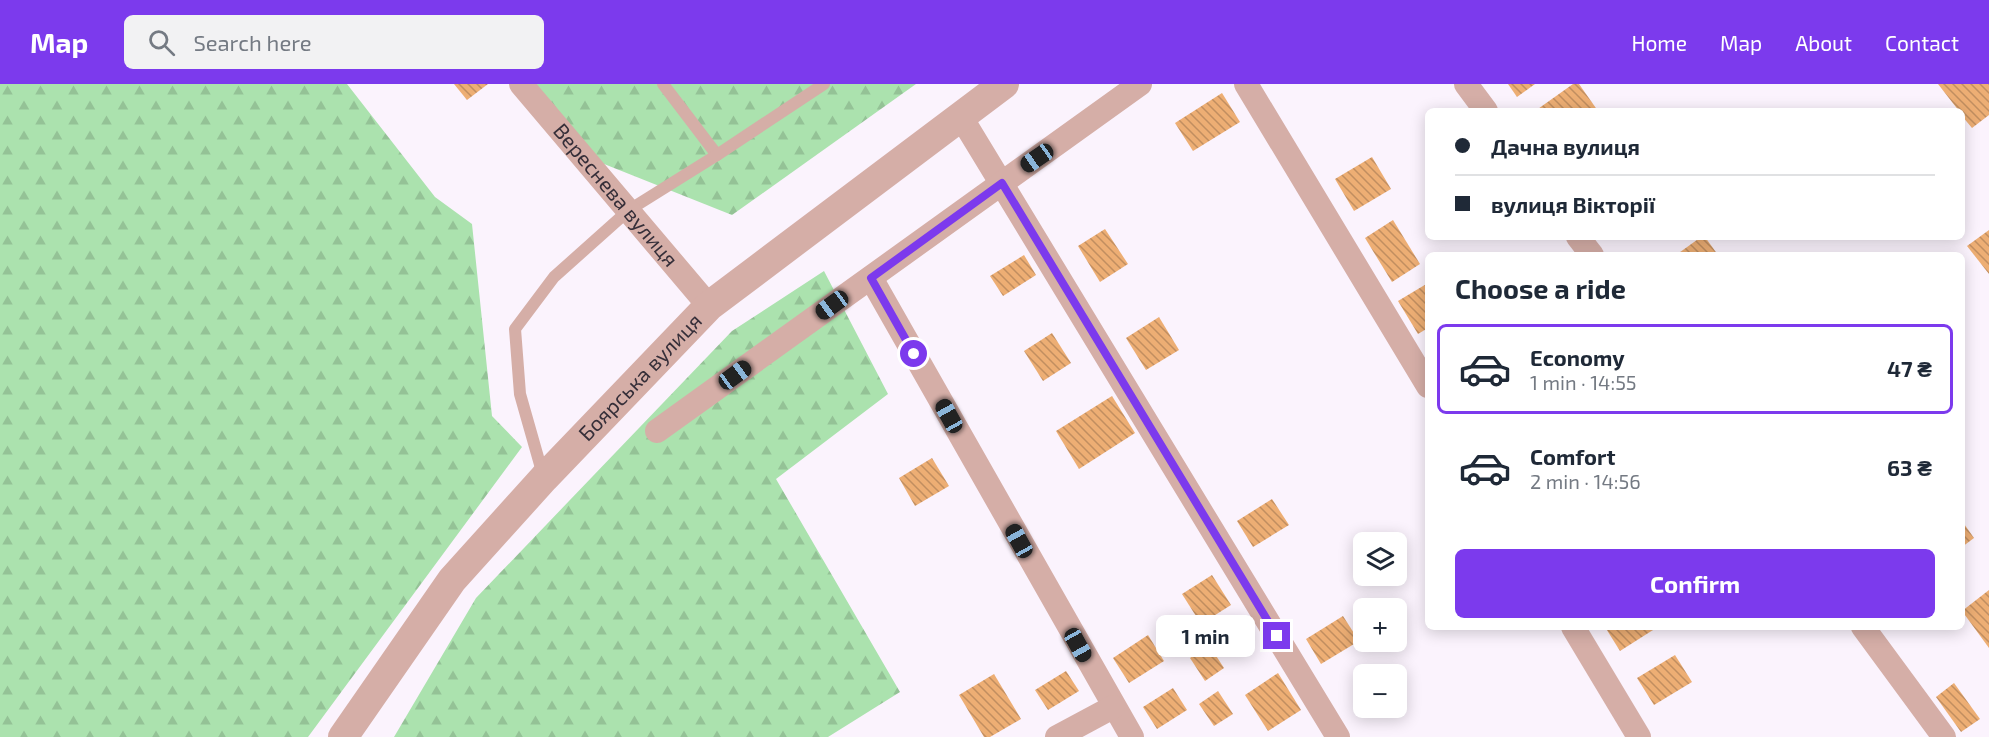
<!DOCTYPE html>
<html lang="en">
<head>
<meta charset="utf-8">
<style>
	:root { --surface:#fff; --page:#f2f2f3; --text:#1f2937; --muted:#747a83; --line:#e0e1e3; --accent:#7c3aed }
	body { margin:0; font-family:"Exo 2",sans-serif; background:var(--page); color:var(--text); height:100vh; display:flex; flex-direction:column; font-size:22px; white-space:nowrap }
	* { box-sizing:border-box; margin:0 }
	p { font-size:20px; color:var(--muted) }
	.icon { flex:none; width:33px; height:33px; fill:none; stroke:currentColor; stroke-width:2; stroke-linecap:round; stroke-linejoin:round }
	.map { position:relative; flex:1; overflow:hidden }
	.details { position:absolute; left:1425px; top:168px; width:540px; height:378px; display:flex; flex-direction:column; background:var(--surface); border-radius:9px; box-shadow:0 3px 15px #0003 }
	.details>* { flex:none }
	.banner { position:absolute; left:1425px; top:24px; width:540px; height:132px; border-radius:9px; box-shadow:0 3px 15px #0003; display:grid; align-content:center; height:132px; padding:0 30px; background:var(--surface) }
	.fabs { position:absolute; left:1353px; top:448px; display:grid; gap:12px }
	.fabs a { display:grid; place-items:center; width:54px; height:54px; border-radius:9px; background:var(--surface); box-shadow:0 3px 15px #0003; font-size:30px }
	.end { position:absolute; width:27px; height:27px; margin:-14px; border:8px solid #7c3aed; background:#fff; box-shadow:0 0 0 3px #fff }
	.from { border-radius:50% }
	.bubble { position:absolute; height:42px; border-radius:9px; background:var(--surface); box-shadow:0 3px 15px #0003; font-size:20px; font-weight:700; line-height:42px; text-align:center }
	.car { position:absolute; width:18px; height:36px; margin:-18px -9px; border-radius:8px; box-shadow:0 0 4px 2px #0007; background:linear-gradient(#222 24%,#8ab4d8 0 40%,#222 0 76%,#8ab4d8 0 86%,#222 0) }
	.banner b { display:flex; align-items:center; gap:21px; height:57px; font-size:22px }
	.banner b+b { border-top:2px solid var(--line) }
	.banner i { width:15px; height:15px; background:var(--text) }
	ul { padding:0; list-style:none }
	li { display:flex; align-items:center; gap:18px; height:90px; margin:0 12px 9px; padding:0 18px; border:3px solid transparent; border-radius:9px }
	li div { flex:1 }
	li b { display:block; font-size:22px }
	li em { font-style:normal; font-weight:700 }
	li.current { border-color:var(--accent) }
	li>.icon { width:54px; height:54px; stroke-width:1.5 }
	h2 { padding:0 30px; font-size:27px; line-height:72px }
	.action { display:flex; gap:12px; margin-top:auto; padding:12px 30px }
	.action a { flex:1; height:69px; border-radius:9px; background:var(--accent); color:#fff; font-size:24px; font-weight:700; line-height:69px; text-align:center }
	header { display:flex; align-items:center; gap:36px; box-sizing:border-box; height:84px; padding:0 30px; background:var(--accent); color:#fff }
	header strong { font-size:28px }
	nav { display:flex; gap:33px; margin-inline-start:auto; font-size:21px }
	.search { width:420px; height:54px; background:var(--page); display:flex; align-items:center; gap:15px; box-sizing:border-box; padding:0 21px; border-radius:9px; color:var(--muted); font-size:22px }
	.map>svg:first-child { display:block }
	.forest { fill:url(#forest-firs) }
	.building { fill:url(#building-back-hatch) }
	.lines { fill:none; stroke-linecap:round; stroke-linejoin:round }
	.service { stroke:#d5aea7; stroke-width:12 }
	.minor { stroke:#d5aea7; stroke-width:24 }
	.tertiary { stroke:#d5aea7; stroke-width:30 }
	.route { stroke:#7c3aed; stroke-width:8 }
	.labels { text-anchor:middle; stroke-width:4.5; stroke-linejoin:round; paint-order:stroke }
	.street-label { font-size:21px; fill:#362f39; stroke:#fbf3fd }
</style>
</head>
<body>
<header>
<strong>Map</strong>
<div class="search"><svg class="icon" aria-label="search" viewBox="0 0 24 24"><circle cx="10" cy="10" r="6"/><path d="M15 15l6 6"/></svg>Search here</div>
<nav><a>Home</a><a>Map</a><a>About</a><a>Contact</a></nav>
</header>
<div class="map">
<svg width="1989" height="653" viewBox="0 0 1989 653">
	<defs>
		<pattern id="forest-firs" width="22" height="20" patternUnits="userSpaceOnUse" patternTransform="scale(1.5)"><rect width="22" height="20" fill="#abe2ae"/><path d="M5 1l3.5 6h-7zM16 11l3.5 6h-7z" fill="#94c296"/></pattern>
		<pattern id="building-back-hatch" width="6" height="6" patternUnits="userSpaceOnUse" patternTransform="scale(1.5)"><rect width="6" height="6" fill="#edae74"/><path d="M-1 5l2 2M0 0l6 6M5-1l2 2" fill="none" stroke="#c18e60"/></pattern>
	</defs>
	<rect width="100%" height="100%" fill="#fbf3fd"/>
	<!-- forest -->
	<g class="forest">
		<polygon points="0,0 347,0 435,113 472,140 492,332 522,363 308,653 0,653"/>
		<polygon points="522,0 916,0 732,131 594,76"/>
		<polygon points="824,187 888,310 776,395 900,608 828,653 394,653 476,514 732,247"/>
	</g>
	<!-- building -->
	<g class="building">
		<polygon points="454,0 488,0 467,16"/>
		<polygon points="1508,0 1535,0 1517,13"/>
		<polygon points="1573,0 1579,0 1598,27 1535,27"/>
		<polygon points="1938,0 1989,0 1989,31 1972,44 1962,32 1962,27 1959,27"/>
		<polygon points="1222,9 1240,38 1193,67 1175,39"/>
		<polygon points="1372,73 1391,105 1354,127 1335,95"/>
		<polygon points="1393,136 1420,180 1392,198 1365,154"/>
		<polygon points="1105,145 1128,180 1100,198 1078,162"/>
		<polygon points="1989,146 1989,190 1967,162"/>
		<polygon points="1701,153 1705,153 1718,171 1676,171"/>
		<polygon points="1024,171 1036,191 1003,212 990,192"/>
		<polygon points="1428,199 1428,244 1418,250 1398,217"/>
		<polygon points="1159,233 1179,266 1146,286 1126,254"/>
		<polygon points="1052,249 1071,279 1043,297 1024,267"/>
		<polygon points="1112,312 1135,349 1079,385 1056,347"/>
		<polygon points="932,374 949,402 915,422 899,394"/>
		<polygon points="1272,415 1289,441 1253,463 1237,437"/>
		<polygon points="1962,437 1974,454 1962,463"/>
		<polygon points="1212,491 1231,521 1201,540 1182,510"/>
		<polygon points="1989,506 1989,564 1962,527"/>
		<polygon points="1343,532 1359,557 1321,580 1306,555"/>
		<polygon points="1605,543 1651,543 1653,546 1620,567"/>
		<polygon points="1148,551 1164,577 1129,599 1113,574"/>
		<polygon points="1209,561 1224,584 1205,597 1190,574"/>
		<polygon points="1675,571 1692,598 1654,621 1637,594"/>
		<polygon points="1066,587 1079,607 1048,626 1035,606"/>
		<polygon points="1278,589 1301,626 1268,647 1245,611"/>
		<polygon points="994,590 1021,635 990,653 984,653 959,611"/>
		<polygon points="1954,599 1980,635 1961,648 1936,613"/>
		<polygon points="1173,604 1187,626 1157,645 1143,623"/>
		<polygon points="1218,607 1233,630 1214,642 1199,620"/>
	</g>
	<g class="lines">
		<!-- service -->
		<g class="service">
			<polyline points="663,0 717,71"/>
			<polyline points="543,391 520,310 515,245 554,193 629,126 717,71 824,0"/>
		</g>
		<!-- minor -->
		<g class="minor">
			<path id="s1" d="M521 0 709 222"/>
			<polyline points="1246,0 1428,302"/>
			<polyline points="1466,0 1486,27"/>
			<polyline points="961,33 1338,653"/>
			<polyline points="1578,153 1592,171"/>
			<polyline points="871,194 1132,653"/>
			<polyline points="657,347 1140,0"/>
			<polyline points="1573,543 1639,653"/>
			<polyline points="1863,543 1944,653"/>
			<polyline points="1057,653 1113,623"/>
		</g>
		<!-- tertiary -->
		<path class="tertiary" id="s2" d="M343 653 452 496 544 394 709 222 1004 0"/>
	</g>
	<g class="lines">
		<!-- route -->
		<polyline class="route" points="914,270 871,194 1002,99 1277,552"/>
	</g>
	<g class="labels">
		<!-- street labels -->
		<g class="street-label">
			<text dy="7" stroke="none"><textPath href="#s1" startOffset="146">Вереснева вулиця</textPath></text>
			<text dy="7" stroke="none"><textPath href="#s2" startOffset="468">Боярська вулиця</textPath></text>
		</g>
	</g>
</svg>
<div class="fabs">
<a><svg class="icon" aria-label="layers" viewBox="0 0 24 24"><path d="M12 4l9 5-9 5-9-5zM3 14l9 5 9-5"/></svg></a>
<a>+</a>
<a>−</a>
</div>
<i class="end from" style="left:914px;top:270px"></i>
<i class="end" style="left:1277px;top:552px"></i>
<div class="bubble" style="left:1156px;top:531px;width:99px">1 min</div>
<i class="car" style="left:1037px;top:74px;rotate:235deg"></i>
<i class="car" style="left:832px;top:221px;rotate:234deg"></i>
<i class="car" style="left:735px;top:291px;rotate:54deg"></i>
<i class="car" style="left:949px;top:332px;rotate:331deg"></i>
<i class="car" style="left:1019px;top:457px;rotate:331deg"></i>
<i class="car" style="left:1078px;top:561px;rotate:151deg"></i>
<div class="banner">
<b><i class="from"></i>Дачна вулиця</b>
<b><i></i>вулиця Вікторії</b>
</div>
<section class="details">
<h2>Choose a ride</h2>
<ul>
<li class="current"><svg class="icon" aria-label="car" viewBox="0 0 24 24"><path d="M5 17H2v-5l4-1 3-4h7l3 4 3 1v5h-3M9 17h6M6 11h13"/><circle cx="7" cy="17" r="2"/><circle cx="17" cy="17" r="2"/></svg><div><b>Economy</b><p>1 min · 14:55</p></div><em>47 ₴</em></li>
<li><svg class="icon" aria-label="car" viewBox="0 0 24 24"><path d="M5 17H2v-5l4-1 3-4h7l3 4 3 1v5h-3M9 17h6M6 11h13"/><circle cx="7" cy="17" r="2"/><circle cx="17" cy="17" r="2"/></svg><div><b>Comfort</b><p>2 min · 14:56</p></div><em>63 ₴</em></li>
</ul>
<div class="action"><a>Confirm</a></div>
</section>
</div>
</body>
</html>
